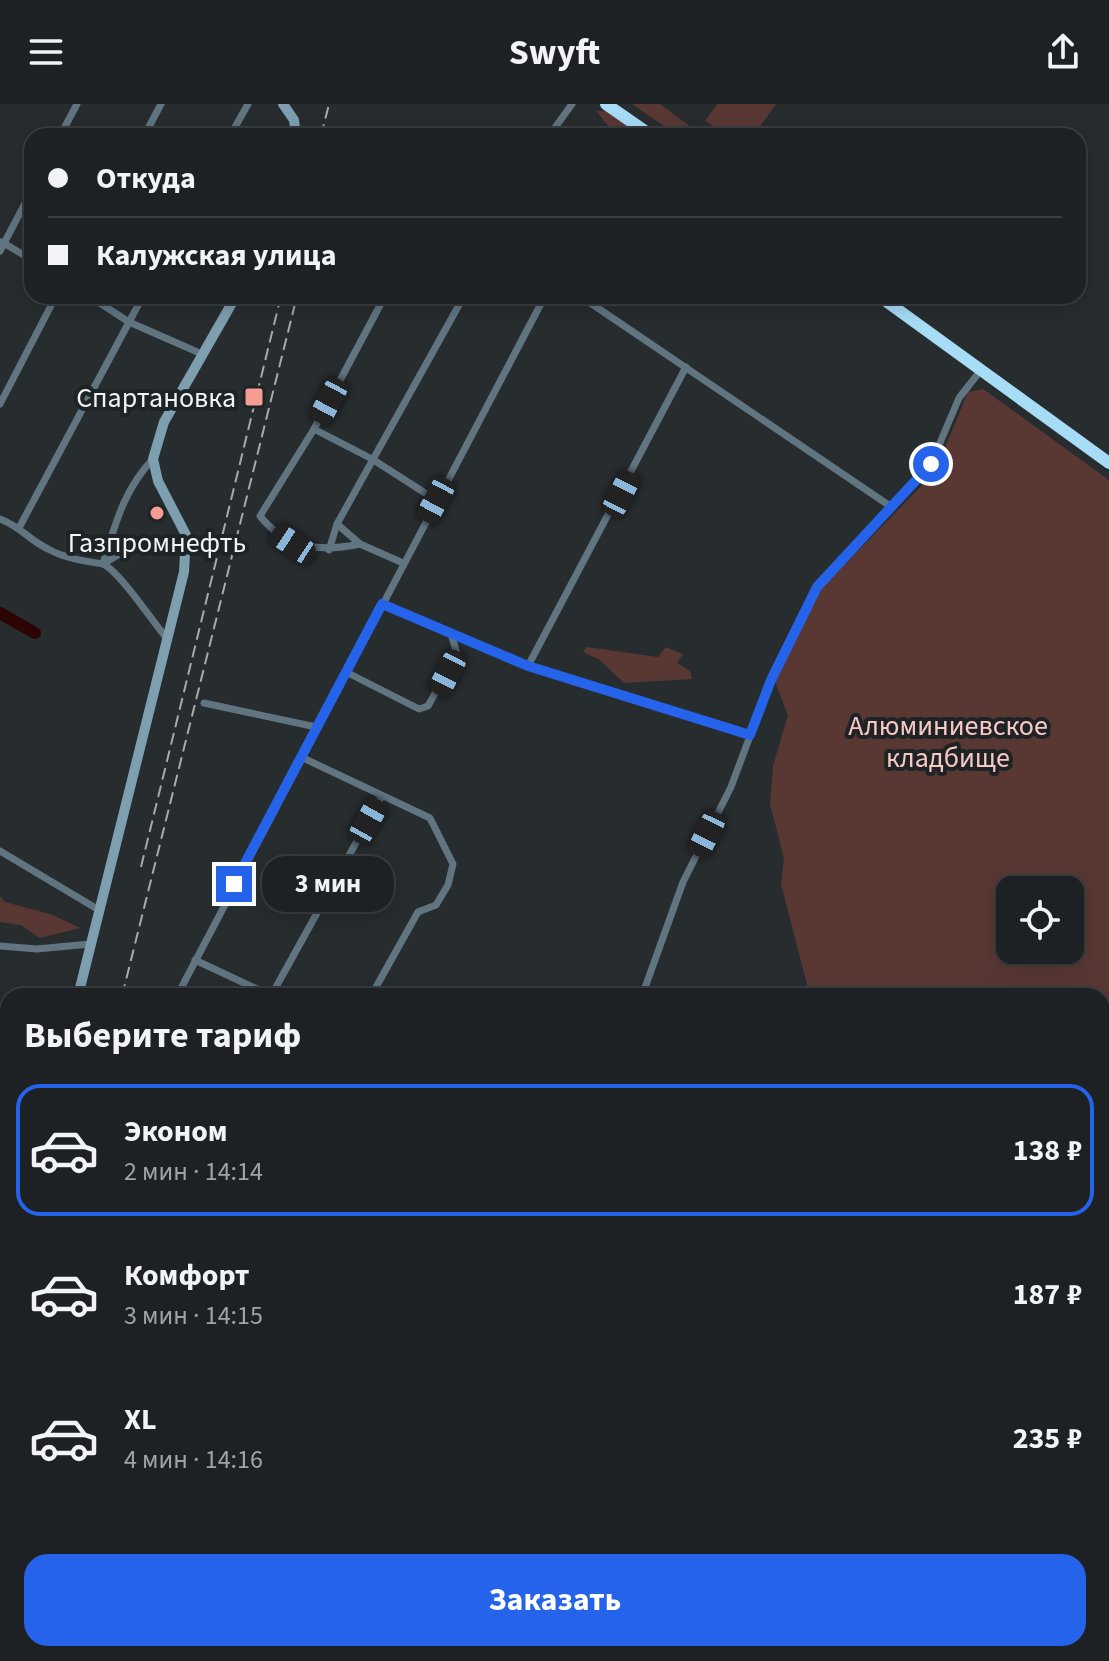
<!DOCTYPE html>
<html lang="ru">
<head>
<meta charset="utf-8">
<style>
	:root { --surface:#1d2123; --page:#2a2e30; --text:#f1f3f6; --muted:#a0a3a6; --line:#3b3e41; --accent:#2563eb }
	body { margin:0; font-family:"Source Sans 3",sans-serif; background:var(--page); color:var(--text); height:100vh; display:flex; flex-direction:column; font-size:30px; white-space:nowrap }
	* { box-sizing:border-box; margin:0 }
	p { font-size:26px; color:var(--muted) }
	.icon { flex:none; width:44px; height:44px; fill:none; stroke:currentColor; stroke-width:2; stroke-linecap:round; stroke-linejoin:round }
	.map { position:relative; flex:1; overflow:hidden }
	.drawer { position:absolute; left:0px; top:884px; width:1110px; height:674px; display:flex; flex-direction:column; background:var(--surface); border-radius:24px 24px 0 0; box-shadow:0 4px 20px #0003,0 0 0 2px var(--line) }
	.drawer>* { flex:none }
	.banner { position:absolute; left:24px; top:24px; width:1062px; height:176px; border-radius:24px; box-shadow:0 4px 20px #0003,0 0 0 2px var(--line); display:grid; align-content:center; height:176px; padding:0 24px; background:var(--surface) }
	.tools { position:absolute; left:996px; top:772px; display:grid; gap:16px }
	.tools a { display:grid; place-items:center; width:88px; height:88px; border-radius:16px; background:var(--surface); box-shadow:0 4px 20px #0003,0 0 0 2px var(--line); font-size:40px }
	.end { position:absolute; width:36px; height:36px; margin:-18px; border:10px solid #2563eb; background:#fff; box-shadow:0 0 0 4px #fff }
	.from { border-radius:50% }
	.bubble { position:absolute; height:56px; border-radius:24px; background:var(--surface); box-shadow:0 4px 20px #0003,0 0 0 2px var(--line); font-size:26px; font-weight:700; line-height:56px; text-align:center }
	.car { position:absolute; width:24px; height:48px; margin:-24px -12px; border-radius:10px; box-shadow:0 0 6px 2px #0007; background:linear-gradient(#222 24%,#8ab4d8 0 40%,#222 0 76%,#8ab4d8 0 86%,#222 0) }
	.banner b { display:flex; align-items:center; gap:28px; height:76px; font-size:30px }
	.banner b+b { border-top:2px solid var(--line) }
	.banner i { width:20px; height:20px; background:var(--text) }
	ul { padding:0; list-style:none }
	li { display:flex; align-items:center; gap:24px; height:132px; margin:0 16px 12px; padding:0 8px; border:4px solid transparent; border-radius:24px }
	li div { flex:1 }
	li b { display:block; font-size:30px }
	li em { font-style:normal; font-weight:700 }
	li.selected { border-color:var(--accent) }
	li>.icon { width:72px; height:72px; stroke-width:1.5 }
	h2 { padding:0 24px; font-size:36px; line-height:96px }
	.action { display:flex; gap:16px; margin-top:auto; padding:16px 24px }
	.action a { flex:1; height:92px; border-radius:24px; background:var(--accent); color:#fff; font-size:32px; font-weight:700; line-height:92px; text-align:center }
	header { display:flex; justify-content:space-between; align-items:center; height:104px; padding:0 24px; background:var(--surface); font-size:36px; font-weight:700 }
	.map>svg:first-child { display:block }
	.green { fill:#593834; fill-rule:evenodd }
	.lines { fill:none; stroke-linecap:round; stroke-linejoin:round }
	.river { stroke:#2c0404; stroke-width:12 }
	.street { stroke:#607580; stroke-width:7 }
	.secondary { stroke:#7d9fb0; stroke-width:10 }
	.highway { stroke:#a7dcf7; stroke-width:12 }
	.rail { stroke:#a5aaac; stroke-width:2; stroke-dasharray:12 6; stroke-linecap:butt }
	.route { stroke:#2563eb; stroke-width:10 }
	.poi-dot { fill:#f59c93; stroke:#1e2325; stroke-width:3 }
	.labels { text-anchor:middle; stroke-width:8; stroke-linejoin:round; paint-order:stroke }
	.poi-label { font-size:28px; fill:#f0f4f6; stroke:#1e2325; text-anchor:end }
	.park-label { font-size:28px; fill:#fac8c2; stroke:#1e2325 }
</style>
</head>
<body>
<header><svg class="icon" aria-label="menu" viewBox="0 0 24 24"><path d="M4 6h16M4 12h16M4 18h16"/></svg>Swyft<svg class="icon" aria-label="share" viewBox="0 0 24 24"><path d="M12 15V3M7 8l5-5 5 5M5 13v7h14v-7"/></svg></header>
<div class="map">
<svg width="1109" height="1557" viewBox="0 0 1109 1557">
	<rect width="100%" height="100%" fill="#272c2f"/>
	<!-- green -->
	<g class="green">
		<polygon points="632,0 660,0 703,32 678,32"/>
		<polygon points="717,0 776,0 753,32 727,32 705,17"/>
		<path d="M597 7H609L642 32C620 32 609 27 597 7Z"/>
		<path d="M983 285 1109 376V1183L1102 1180V892H810L781 780 784 754 770 700 773 662 788 611 775 578 815 491 935 368 968 288ZM1010 786H1070V846H1010Z"/>
		<polygon points="587,543 658,553 666,543 683,550 677,559 690,567 692,575 624,579 600,556 583,548"/>
		<polygon points="0,792 5,798 53,811 80,824 40,834 21,821 0,818"/>
		<polygon points="1109,1242 1109,1557 459,1557 480,1550 1102,1550 1102,1245"/>
	</g>
	<g class="lines">
		<!-- river -->
		<polyline class="river" points="0,509 35,529"/>
		<!-- street -->
		<g class="street">
			<polyline points="60,32 77,0"/>
			<polyline points="144,32 161,0"/>
			<polyline points="230,32 248,0"/>
			<polyline points="549,32 572,0"/>
			<polyline points="2,138 32,156"/>
			<polyline points="0,147 32,86"/>
			<polyline points="89,192 129,218 202,250"/>
			<polyline points="580,192 890,402"/>
			<polyline points="0,300 56,192"/>
			<polyline points="314,325 372,355 436,396"/>
			<path d="M153 355C124 385 115 421 103 460 120 468 153 518 168 536"/>
			<path d="M0 415C20 422 29 436 48 445 64 454 84 457 103 460L131 443 185 445"/>
			<polyline points="20,422 143,192"/>
			<path d="M360 440C321 448 287 446 260 412L314 325 385 192"/>
			<polyline points="329,446 337,420"/>
			<polyline points="403,459 360,440 337,420 464,192"/>
			<polyline points="382,500 528,562 750,631"/>
			<polyline points="528,562 686,263"/>
			<polyline points="346,568 419,605 428,602 457,550 451,529"/>
			<polyline points="204,599 316,623"/>
			<polyline points="301,653 430,714 453,760 448,781 436,801 418,808 371,892"/>
			<polyline points="0,747 99,806"/>
			<polyline points="0,842 37,845 90,840"/>
			<polyline points="195,856 272,892"/>
			<polyline points="177,892 545,192"/>
			<polyline points="271,892 382,692"/>
			<polyline points="642,892 683,778 731,683 771,576 817,483 931,360 959,294 981,266"/>
			<polyline points="0,1016 8,1015"/>
			<polyline points="173,1550 174,1557"/>
			<polyline points="61,1557 75,1550"/>
		</g>
		<!-- secondary -->
		<g class="secondary">
			<polyline points="283,0 294,16 296,32"/>
			<polyline points="78,892 184,468 186,431 158,377 153,355 164,318 236,192"/>
			<polyline points="0,922 8,922"/>
		</g>
		<!-- highway -->
		<g class="highway">
			<polyline points="606,0 652,32"/>
			<polyline points="879,192 1109,359"/>
		</g>
		<!-- rail -->
		<g class="rail">
			<polyline points="321,32 329,0"/>
			<polyline points="141,763 281,192"/>
			<polyline points="122,892 297,192"/>
			<polyline points="0,1343 8,1310"/>
			<polyline points="305,1550 320,1554"/>
			<polyline points="132,1557 149,1550"/>
		</g>
	</g>
	<g class="lines">
		<!-- route -->
		<polyline class="route" points="234,780 382,500 528,562 750,631 771,576 817,483 931,360"/>
	</g>
	<!-- markers -->
	<g class="poi-dot">
		<rect x="244" y="283" width="20" height="20" rx="4"/>
		<circle cx="157" cy="409" r="8"/>
	</g>
	<g class="labels">
		<!-- poi labels -->
		<g class="poi-label">
			<text x="236" y="303">Спартановка</text>
			<text x="157" y="448" text-anchor="middle">Газпромнефть</text>
		</g>
		<!-- park labels -->
		<g class="park-label">
			<text x="948" y="631">Алюминиевское<tspan x="948" dy="32">кладбище</tspan></text>
		</g>
	</g>
</svg>
<div class="tools">
<a><svg class="icon" aria-label="locate" viewBox="0 0 24 24"><circle cx="12" cy="12" r="6"/><path d="M12 2v4M12 18v4M2 12h4M18 12h4"/></svg></a>
</div>
<i class="end from" style="left:931px;top:360px"></i>
<i class="end" style="left:234px;top:780px"></i>
<div class="bubble" style="left:262px;top:752px;width:132px">3 мин</div>
<i class="car" style="left:329px;top:297px;rotate:208deg"></i>
<i class="car" style="left:621px;top:390px;rotate:27deg"></i>
<i class="car" style="left:436px;top:396px;rotate:208deg"></i>
<i class="car" style="left:293px;top:440px;rotate:303deg"></i>
<i class="car" style="left:448px;top:569px;rotate:207deg"></i>
<i class="car" style="left:368px;top:717px;rotate:29deg"></i>
<i class="car" style="left:707px;top:730px;rotate:206deg"></i>
<div class="banner">
<b><i class="from"></i>Откуда</b>
<b><i></i>Калужская улица</b>
</div>
<section class="drawer">
<h2>Выберите тариф</h2>
<ul>
<li class="selected"><svg class="icon" aria-label="car" viewBox="0 0 24 24"><path d="M5 17H2v-5l4-1 3-4h7l3 4 3 1v5h-3M9 17h6M6 11h13"/><circle cx="7" cy="17" r="2"/><circle cx="17" cy="17" r="2"/></svg><div><b>Эконом</b><p>2 мин · 14:14</p></div><em>138 ₽</em></li>
<li><svg class="icon" aria-label="car" viewBox="0 0 24 24"><path d="M5 17H2v-5l4-1 3-4h7l3 4 3 1v5h-3M9 17h6M6 11h13"/><circle cx="7" cy="17" r="2"/><circle cx="17" cy="17" r="2"/></svg><div><b>Комфорт</b><p>3 мин · 14:15</p></div><em>187 ₽</em></li>
<li><svg class="icon" aria-label="car" viewBox="0 0 24 24"><path d="M5 17H2v-5l4-1 3-4h7l3 4 3 1v5h-3M9 17h6M6 11h13"/><circle cx="7" cy="17" r="2"/><circle cx="17" cy="17" r="2"/></svg><div><b>XL</b><p>4 мин · 14:16</p></div><em>235 ₽</em></li>
</ul>
<div class="action"><a>Заказать</a></div>
</section>
</div>
</body>
</html>
